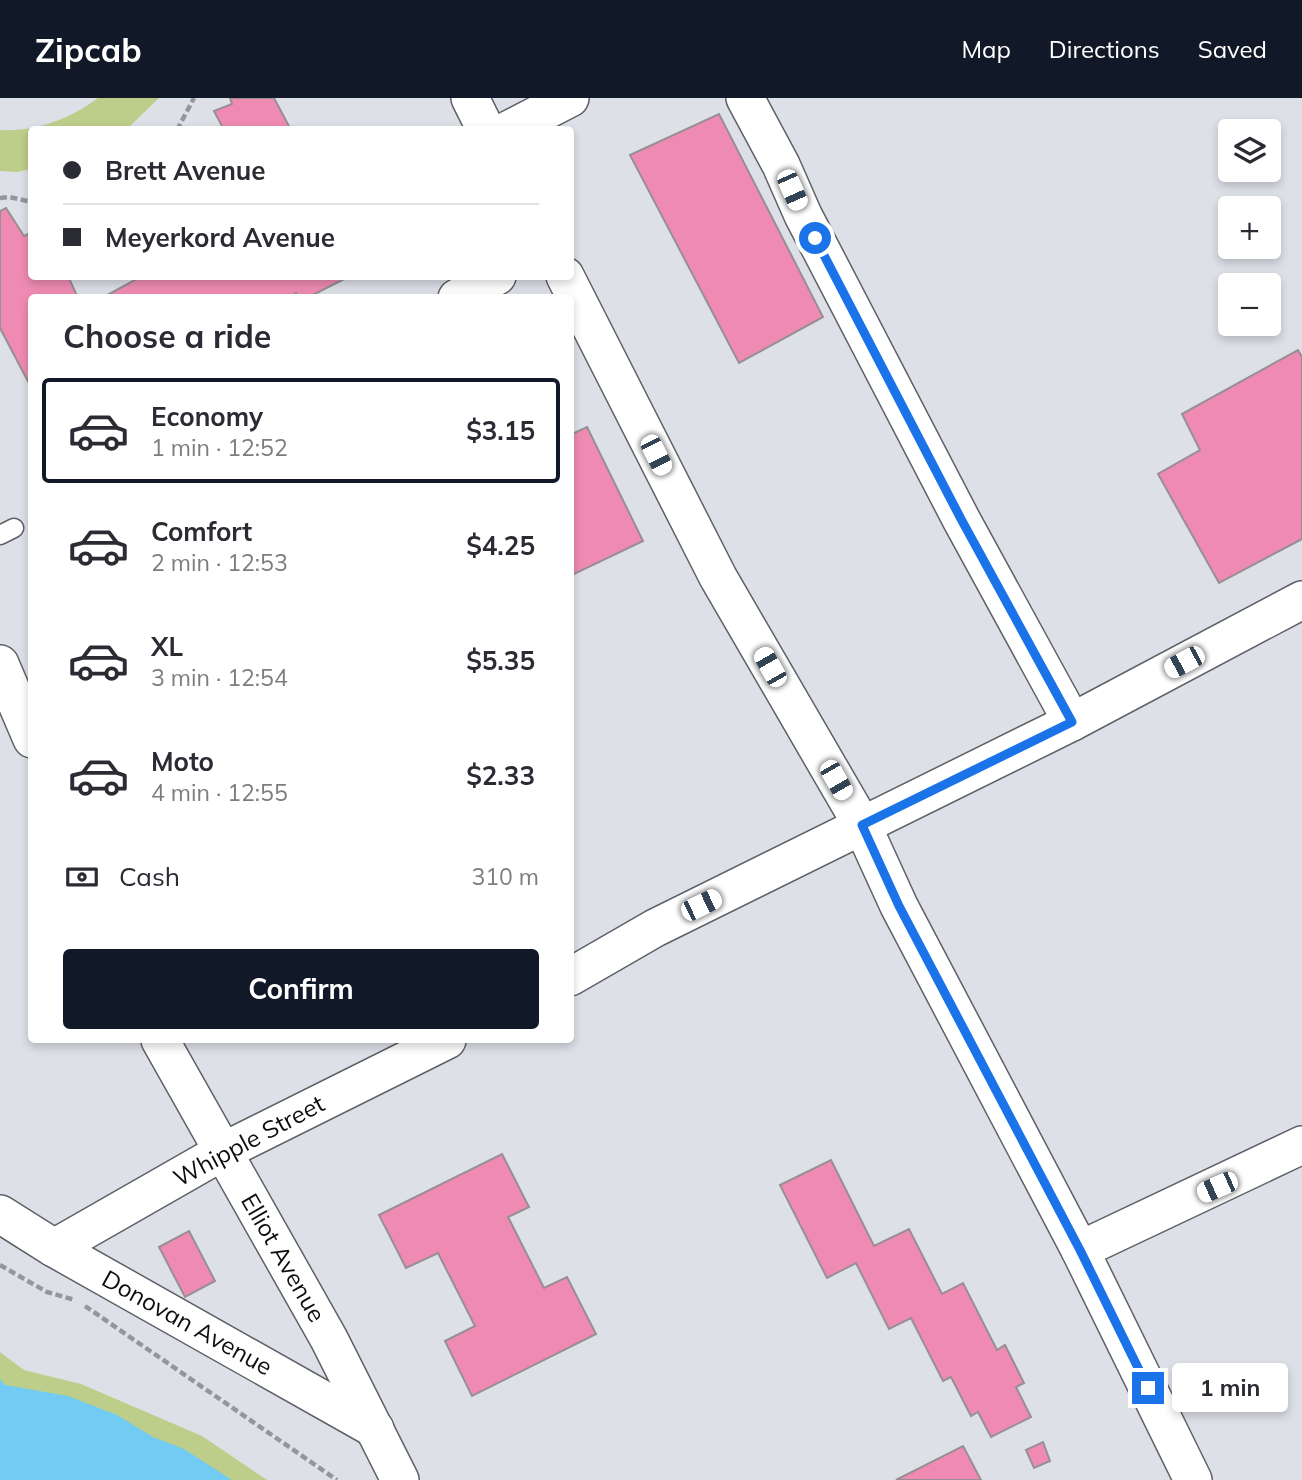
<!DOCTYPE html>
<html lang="en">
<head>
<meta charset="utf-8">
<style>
	:root { --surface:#fff; --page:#f7f7f7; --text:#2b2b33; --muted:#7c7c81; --line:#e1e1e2; --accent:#111827 }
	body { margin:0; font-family:Mulish,sans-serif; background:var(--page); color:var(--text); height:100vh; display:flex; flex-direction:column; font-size:26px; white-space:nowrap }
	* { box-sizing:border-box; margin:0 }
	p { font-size:23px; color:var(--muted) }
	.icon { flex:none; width:38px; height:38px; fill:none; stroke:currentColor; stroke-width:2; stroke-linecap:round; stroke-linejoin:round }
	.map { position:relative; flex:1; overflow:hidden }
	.side { position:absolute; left:28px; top:196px; width:546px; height:749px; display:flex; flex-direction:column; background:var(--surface); border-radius:7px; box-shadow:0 4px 10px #0003 }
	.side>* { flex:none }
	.hud { position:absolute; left:28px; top:28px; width:546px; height:154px; border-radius:7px; box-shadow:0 4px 10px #0003; display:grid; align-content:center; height:154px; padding:0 35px; background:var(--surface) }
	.controls { position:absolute; left:1218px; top:21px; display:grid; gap:14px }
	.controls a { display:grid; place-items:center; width:63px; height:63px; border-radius:7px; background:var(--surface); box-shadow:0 4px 10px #0003; font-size:35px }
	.end { position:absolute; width:32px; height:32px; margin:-16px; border:9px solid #1a73e8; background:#fff; box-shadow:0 0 0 4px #fff }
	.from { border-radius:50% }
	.bubble { position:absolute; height:49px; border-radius:7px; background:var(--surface); box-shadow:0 4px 10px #0003; font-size:23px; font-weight:700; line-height:49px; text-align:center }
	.car { position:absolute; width:21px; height:42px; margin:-21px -10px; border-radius:9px; box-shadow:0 0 5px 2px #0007; background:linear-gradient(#fff 24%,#345 0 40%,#fff 0 76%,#345 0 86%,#fff 0) }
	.hud b { display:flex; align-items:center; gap:24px; height:66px; font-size:26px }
	.hud b+b { border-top:2px solid var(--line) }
	.hud i { width:18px; height:18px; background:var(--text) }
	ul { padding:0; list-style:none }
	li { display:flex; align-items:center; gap:21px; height:105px; margin:0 14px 10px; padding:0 21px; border:4px solid transparent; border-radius:7px }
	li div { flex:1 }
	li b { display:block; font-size:26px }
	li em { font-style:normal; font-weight:700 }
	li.on { border-color:var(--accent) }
	li>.icon { width:63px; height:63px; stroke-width:1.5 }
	h2 { padding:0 35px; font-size:32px; line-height:84px }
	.pay { display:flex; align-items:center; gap:18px; height:77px; padding:0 35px; font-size:26px }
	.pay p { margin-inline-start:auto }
	.cta { display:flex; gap:14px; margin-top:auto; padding:14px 35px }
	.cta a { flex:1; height:80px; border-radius:7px; background:var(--accent); color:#fff; font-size:28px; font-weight:700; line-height:80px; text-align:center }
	header { display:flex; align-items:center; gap:42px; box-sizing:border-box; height:98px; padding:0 35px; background:var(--accent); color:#fff }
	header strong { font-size:33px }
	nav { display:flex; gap:38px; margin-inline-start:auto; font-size:24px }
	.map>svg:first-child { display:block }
	.green { fill:#bdce8a }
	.water { fill:#72cbf3 }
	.building { fill:#ef8bb2; stroke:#978f91; stroke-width:2 }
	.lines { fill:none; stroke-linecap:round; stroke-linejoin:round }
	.service-casing { stroke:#5e6067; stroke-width:21 }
	.minor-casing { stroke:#5e6067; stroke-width:40 }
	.path { stroke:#95969c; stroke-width:4.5; stroke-dasharray:7 3.5; stroke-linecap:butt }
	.service { stroke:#fff; stroke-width:18 }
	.minor { stroke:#fff; stroke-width:37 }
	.route { stroke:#1a73e8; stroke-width:9 }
	.labels { text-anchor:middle; stroke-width:5; stroke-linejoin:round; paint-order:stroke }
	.street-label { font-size:24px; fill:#0d0d10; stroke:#fff }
</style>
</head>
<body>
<header>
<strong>Zipcab</strong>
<nav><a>Map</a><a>Directions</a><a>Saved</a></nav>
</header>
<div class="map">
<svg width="1302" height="1382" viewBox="0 0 1302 1382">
	<rect width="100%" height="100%" fill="#dee0e8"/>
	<!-- green -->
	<g class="green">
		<path d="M98 0H159L127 31 32 32 31 71 17 74 0 73V32C35 34 70 21 98 0Z"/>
		<polygon points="0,1254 24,1272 81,1286 202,1338 267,1382 0,1382"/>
	</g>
	<!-- water -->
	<polygon class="water" points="0,1281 5,1287 68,1298 117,1317 153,1339 184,1351 232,1382 0,1382"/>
	<!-- building -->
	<g class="building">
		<polygon points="230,0 274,0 291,32 224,32 214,13 232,6"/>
		<polygon points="719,16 823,219 739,265 630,57"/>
		<polygon points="6,110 24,138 32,134 32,178 68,178 78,200 32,200 32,291 0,230 0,113"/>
		<polygon points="142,178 157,178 158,181 164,178 350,178 307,200 298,200 296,195 288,200 102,200"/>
		<polygon points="1298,252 1302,259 1302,441 1219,485 1158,376 1200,352 1182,316"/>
		<polygon points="587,329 643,443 570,478 570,337"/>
		<polygon points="502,1056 529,1109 508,1119 544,1190 567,1179 596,1236 472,1298 445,1243 475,1228 438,1155 406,1170 379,1117"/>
		<polygon points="831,1062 874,1148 909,1131 942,1196 963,1185 997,1252 1005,1247 1024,1285 1016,1289 1031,1319 991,1339 978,1314 971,1318 951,1279 943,1283 911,1220 889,1231 856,1165 827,1180 780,1087"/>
		<polygon points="189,1133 215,1183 185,1199 159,1149"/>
		<polygon points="1043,1344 1050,1363 1034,1370 1026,1352"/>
		<polygon points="963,1348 981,1382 896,1382"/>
	</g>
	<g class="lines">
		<defs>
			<polyline id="service" points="0,437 14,430"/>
			<g id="minor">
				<polyline points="470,0 486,32"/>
				<polyline points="745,0 781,67 803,117 961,421 1072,624"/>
				<polyline points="508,32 570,0"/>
				<polyline points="565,178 718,479 862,727 899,808 1080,1152 1193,1382"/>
				<polyline points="457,200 497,178"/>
				<polyline points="0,566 32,641"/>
				<polyline points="570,879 655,830 1072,624 1302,502"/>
				<polyline points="160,942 329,1241 400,1382"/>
				<polyline points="0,1116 54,1150 375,1331"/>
				<polyline points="54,1150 222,1054 447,942"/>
				<polyline points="1080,1152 1302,1047"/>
			</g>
		</defs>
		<!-- service casing -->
		<use href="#service" class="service-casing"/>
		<!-- minor casing -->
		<use href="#minor" class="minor-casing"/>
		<!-- path -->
		<g class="path">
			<polyline points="177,32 194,0"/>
			<polyline points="0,100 9,99 32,104"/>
			<polyline points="352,200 359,200"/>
			<polyline points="0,1167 47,1194 75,1202"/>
			<polyline points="85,1208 337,1382"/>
		</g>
		<!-- service -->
		<use href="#service" class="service"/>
		<!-- minor -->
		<use href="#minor" class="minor"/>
	</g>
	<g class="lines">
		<!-- route -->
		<polyline class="route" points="815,140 961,421 1072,624 862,727 899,808 1080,1152 1148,1290"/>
	</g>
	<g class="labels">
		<!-- street labels -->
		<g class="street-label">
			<text transform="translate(249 1043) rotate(-28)" y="8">Whipple Street</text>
			<text transform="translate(283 1160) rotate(60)" y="8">Elliot Avenue</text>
			<text transform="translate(187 1225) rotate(29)" y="8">Donovan Avenue</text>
		</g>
	</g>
</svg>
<div class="controls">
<a><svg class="icon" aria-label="layers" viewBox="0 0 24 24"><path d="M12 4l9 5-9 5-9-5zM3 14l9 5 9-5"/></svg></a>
<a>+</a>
<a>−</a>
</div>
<i class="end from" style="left:815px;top:140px"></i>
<i class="end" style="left:1148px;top:1290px"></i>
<div class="bubble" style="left:1172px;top:1265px;width:116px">1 min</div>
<i class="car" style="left:792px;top:92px;rotate:156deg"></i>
<i class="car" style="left:656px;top:357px;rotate:153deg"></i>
<i class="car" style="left:1184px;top:564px;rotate:242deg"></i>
<i class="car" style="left:770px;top:569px;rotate:330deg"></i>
<i class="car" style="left:836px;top:682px;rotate:150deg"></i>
<i class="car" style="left:701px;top:807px;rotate:64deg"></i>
<i class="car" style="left:1217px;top:1089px;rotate:246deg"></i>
<div class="hud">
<b><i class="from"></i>Brett Avenue</b>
<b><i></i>Meyerkord Avenue</b>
</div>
<section class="side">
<h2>Choose a ride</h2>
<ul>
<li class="on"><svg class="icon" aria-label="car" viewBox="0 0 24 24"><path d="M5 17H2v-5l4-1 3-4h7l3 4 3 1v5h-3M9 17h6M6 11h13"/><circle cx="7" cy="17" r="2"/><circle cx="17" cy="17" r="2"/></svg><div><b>Economy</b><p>1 min · 12:52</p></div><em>$3.15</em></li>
<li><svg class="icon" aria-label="car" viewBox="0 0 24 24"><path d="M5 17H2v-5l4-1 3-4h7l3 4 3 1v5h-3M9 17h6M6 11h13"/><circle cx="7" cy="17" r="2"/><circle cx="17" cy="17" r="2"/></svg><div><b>Comfort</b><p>2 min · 12:53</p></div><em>$4.25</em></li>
<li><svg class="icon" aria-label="car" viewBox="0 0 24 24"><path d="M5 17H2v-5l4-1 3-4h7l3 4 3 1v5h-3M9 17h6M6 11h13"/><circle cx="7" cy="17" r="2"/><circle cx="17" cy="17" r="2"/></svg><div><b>XL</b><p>3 min · 12:54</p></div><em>$5.35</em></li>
<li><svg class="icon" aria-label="car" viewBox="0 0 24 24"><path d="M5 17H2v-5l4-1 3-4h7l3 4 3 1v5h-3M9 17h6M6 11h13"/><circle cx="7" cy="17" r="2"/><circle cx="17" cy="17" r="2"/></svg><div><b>Moto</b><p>4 min · 12:55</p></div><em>$2.33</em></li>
</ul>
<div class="pay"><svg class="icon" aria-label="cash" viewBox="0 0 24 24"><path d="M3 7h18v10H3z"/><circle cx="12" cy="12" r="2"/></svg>Cash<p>310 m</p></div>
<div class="cta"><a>Confirm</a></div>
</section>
</div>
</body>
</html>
